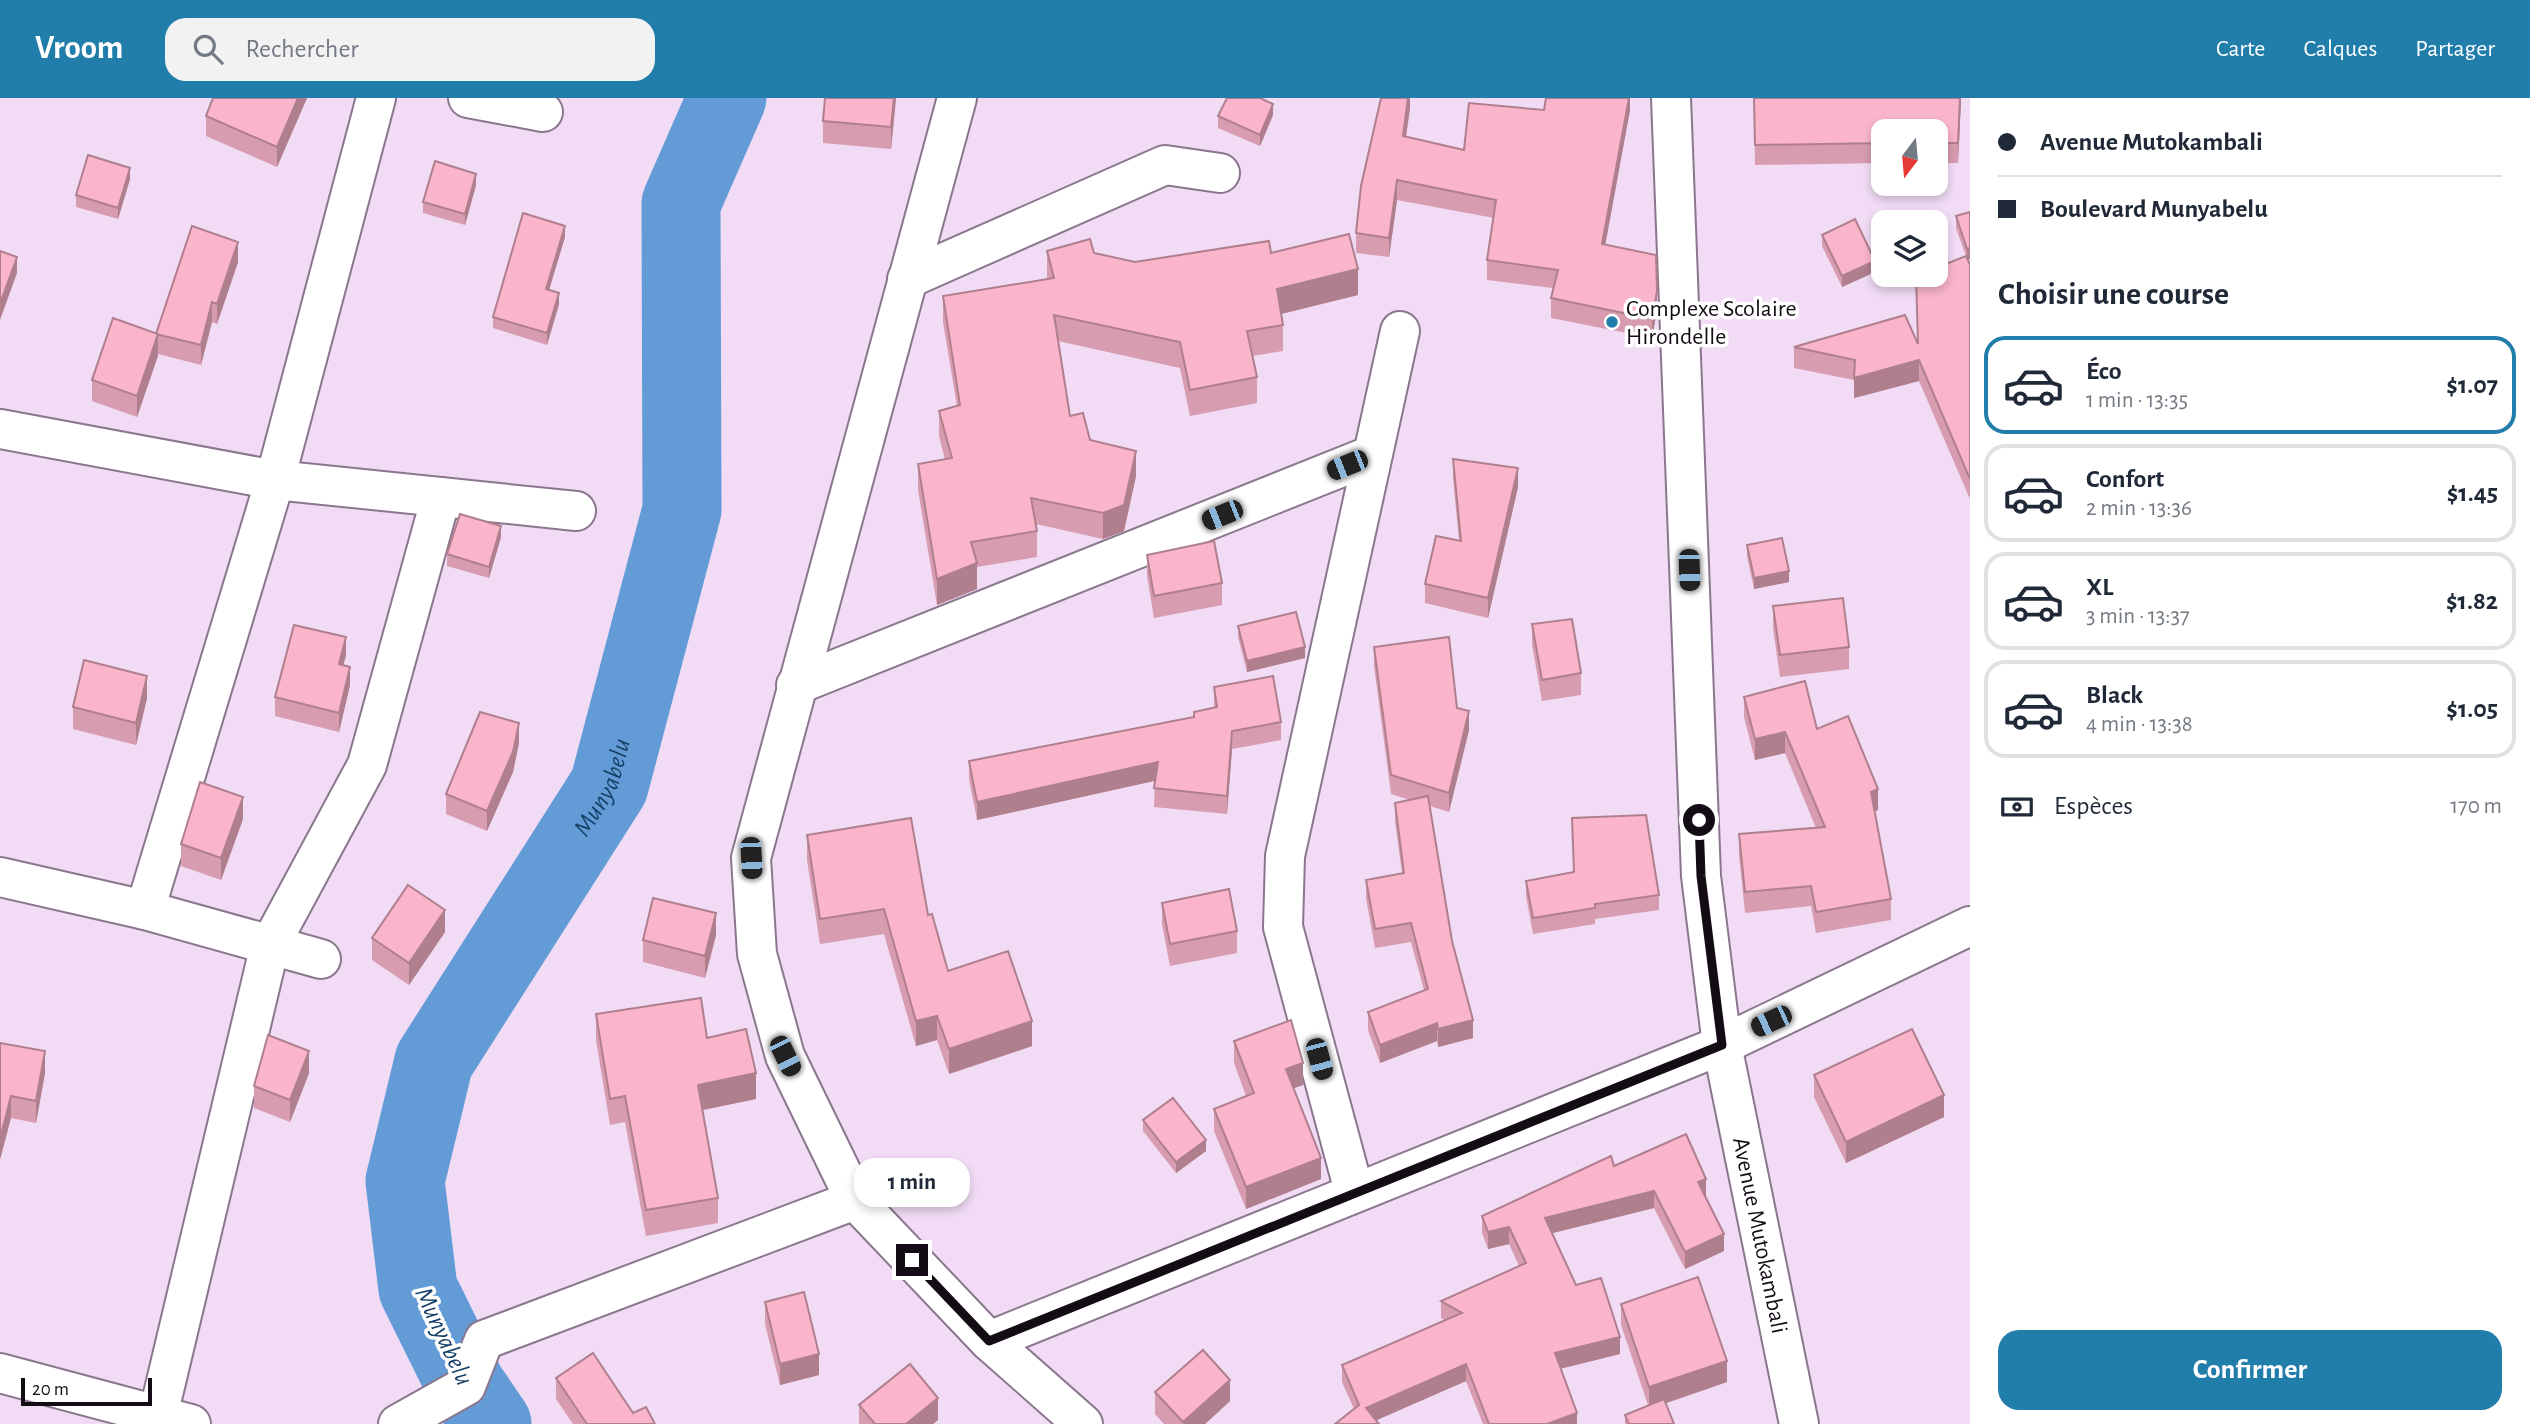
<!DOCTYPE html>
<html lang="fr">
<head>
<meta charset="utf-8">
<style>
	:root { --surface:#fff; --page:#f2f2f3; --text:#1f2937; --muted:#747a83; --line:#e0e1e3; --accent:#217daa }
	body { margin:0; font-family:"Alegreya Sans",sans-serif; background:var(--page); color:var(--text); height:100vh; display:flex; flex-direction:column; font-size:26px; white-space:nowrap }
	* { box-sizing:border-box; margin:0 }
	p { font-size:23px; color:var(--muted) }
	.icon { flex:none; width:38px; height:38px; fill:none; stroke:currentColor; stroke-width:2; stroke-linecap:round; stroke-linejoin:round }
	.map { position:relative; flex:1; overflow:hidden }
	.sheet { display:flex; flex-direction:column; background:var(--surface); width:560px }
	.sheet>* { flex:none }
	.hud { display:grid; align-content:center; height:154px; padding:0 28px; background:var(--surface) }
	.needle { width:46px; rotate:196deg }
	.tools { position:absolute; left:1871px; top:21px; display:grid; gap:14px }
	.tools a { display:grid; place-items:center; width:77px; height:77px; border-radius:14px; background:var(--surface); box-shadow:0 4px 10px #0003; font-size:35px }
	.scale { position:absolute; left:21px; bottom:18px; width:131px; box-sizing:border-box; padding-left:7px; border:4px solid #140c15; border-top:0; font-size:19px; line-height:24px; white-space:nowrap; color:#140c15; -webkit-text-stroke:5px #fff; paint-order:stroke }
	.end { position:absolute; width:32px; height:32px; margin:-16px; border:9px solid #140c15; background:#fff; box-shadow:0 0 0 4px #fff }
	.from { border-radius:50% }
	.bubble { position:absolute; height:49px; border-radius:21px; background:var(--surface); box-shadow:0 4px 10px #0003; font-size:23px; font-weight:600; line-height:49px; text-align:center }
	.car { position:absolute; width:21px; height:42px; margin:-21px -10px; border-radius:9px; box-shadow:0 0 5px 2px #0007; background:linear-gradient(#222 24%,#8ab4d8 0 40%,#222 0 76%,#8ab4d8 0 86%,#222 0) }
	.hud b { display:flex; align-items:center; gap:24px; height:66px; font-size:26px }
	.hud b+b { border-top:2px solid var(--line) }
	.hud i { width:18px; height:18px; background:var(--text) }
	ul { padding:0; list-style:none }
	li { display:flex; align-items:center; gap:21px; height:98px; margin:0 14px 10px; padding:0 14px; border:4px solid var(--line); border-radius:21px }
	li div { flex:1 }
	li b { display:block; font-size:26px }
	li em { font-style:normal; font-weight:600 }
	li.active { border-color:var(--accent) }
	li>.icon { width:63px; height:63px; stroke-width:1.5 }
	h2 { padding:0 28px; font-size:32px; line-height:84px }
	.pay { display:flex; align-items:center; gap:18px; height:77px; padding:0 28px; font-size:26px }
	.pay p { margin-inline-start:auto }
	.primary-button { display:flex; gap:14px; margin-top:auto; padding:14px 28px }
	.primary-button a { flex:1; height:80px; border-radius:21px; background:var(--accent); color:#fff; font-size:28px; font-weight:600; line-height:80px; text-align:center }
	header { display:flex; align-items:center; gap:42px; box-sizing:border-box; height:98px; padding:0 35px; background:var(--accent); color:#fff }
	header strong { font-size:33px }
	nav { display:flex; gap:38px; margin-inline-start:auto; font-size:24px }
	.search { width:490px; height:63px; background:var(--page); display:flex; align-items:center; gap:18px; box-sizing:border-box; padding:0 24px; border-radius:21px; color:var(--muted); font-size:26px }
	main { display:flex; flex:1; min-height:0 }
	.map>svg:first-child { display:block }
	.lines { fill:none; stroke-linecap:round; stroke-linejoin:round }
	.river { stroke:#629bd5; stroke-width:79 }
	.minor-casing { stroke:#8a768d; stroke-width:42 }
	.minor { stroke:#fff; stroke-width:38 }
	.wall { fill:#d79caf }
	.shaded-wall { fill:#af7f8e }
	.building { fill:#fab5cb; stroke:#af7f8e; stroke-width:2 }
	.route { stroke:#140c15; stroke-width:9 }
	.poi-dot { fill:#217daa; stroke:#fff; stroke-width:2.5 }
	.labels { text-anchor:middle; stroke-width:7; stroke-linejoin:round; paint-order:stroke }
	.poi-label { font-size:24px; fill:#140c15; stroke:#fff; text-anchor:start }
	.street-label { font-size:24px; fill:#140c15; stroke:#fff }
	.water-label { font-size:26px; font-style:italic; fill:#184168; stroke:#fff }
</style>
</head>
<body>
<header>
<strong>Vroom</strong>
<div class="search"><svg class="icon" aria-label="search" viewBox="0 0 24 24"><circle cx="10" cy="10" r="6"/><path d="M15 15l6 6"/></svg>Rechercher</div>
<nav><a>Carte</a><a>Calques</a><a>Partager</a></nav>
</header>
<main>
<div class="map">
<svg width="1970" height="1326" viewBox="0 0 1970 1326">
	<rect width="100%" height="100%" fill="#f1dbf5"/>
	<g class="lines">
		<!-- river -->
		<path class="river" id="s1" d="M492 1326 466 1288 418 1191 405 1083 434 963 609 688 682 412 681 105 727 0"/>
		<defs>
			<g id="minor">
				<polyline points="468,0 543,14"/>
				<polyline points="957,0 751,760 757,856 785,958 855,1102 989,1243 1083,1326"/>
				<path id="s2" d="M1671 0 1701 778 1722 947 1799 1326"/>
				<polyline points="907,181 1165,67 1220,75"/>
				<polyline points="0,331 275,382 576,413"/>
				<polyline points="796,587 1372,357"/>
				<polyline points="0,779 145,812 321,861"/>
				<polyline points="145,812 275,382 376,0"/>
				<polyline points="1354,1093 1283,829 1285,758 1400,233"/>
				<polyline points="989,1243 1722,947 1970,828"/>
				<polyline points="0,1275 191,1326"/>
				<polyline points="156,1326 270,847 367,667 441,399"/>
				<polyline points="398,1326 466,1288 484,1242 855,1102"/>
			</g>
		</defs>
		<!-- minor casing -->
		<use href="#minor" class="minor-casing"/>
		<!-- minor -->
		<use href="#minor" class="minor"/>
	</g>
	<!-- wall -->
	<g class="wall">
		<polygon points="213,0 307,0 277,69 206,38 206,18"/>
		<polygon points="825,0 896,0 891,51 823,45 823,23"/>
		<polygon points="1410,0 1410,10 1406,39 1464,52 1544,12 1630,0 1630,12 1605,146 1657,212 1652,240 1551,220 1551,200 1553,190 1487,182 1487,162 1494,120 1397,102 1389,159 1356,155 1356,135"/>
		<polygon points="1754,0 1961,0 1958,65 1936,65 1936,33 1883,33 1883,65 1755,67"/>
		<polygon points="1273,17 1260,48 1218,30 1218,18"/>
		<polygon points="130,81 118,121 76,109 76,97"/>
		<polygon points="476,87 465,127 423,115 423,104"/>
		<polygon points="1970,114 1970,161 1968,162 1970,167 1970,401 1919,283 1854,300 1854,282 1794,270 1794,249 1918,245 1966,158 1956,130 1956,118"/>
		<polygon points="1822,137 1875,174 1842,189 1822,148"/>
		<polygon points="565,139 549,192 559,206 547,247 493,230 493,219"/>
		<polygon points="1047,153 1094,155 1135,164 1271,155 1358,197 1281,216 1283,227 1283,253 1252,258 1257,279 1257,305 1190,318 1180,270 1058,243 1070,318 1090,342 1136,378 1124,433 1103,441 1036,426 1037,433 1037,459 977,469 977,491 937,507 918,392 918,366 945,362 939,338 939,313 957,308 943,224 943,198 1047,181"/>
		<polygon points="238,164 217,226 212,224 201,267 158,256 137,319 92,303 92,282 156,236"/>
		<polygon points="1453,361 1518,389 1488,520 1425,505 1425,486 1459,443 1453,380"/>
		<polygon points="501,439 489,480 447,468 447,456"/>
		<polygon points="1747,447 1789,484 1754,491 1747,458"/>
		<polygon points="1147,457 1222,485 1222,507 1154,520 1147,478"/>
		<polygon points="1773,508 1849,549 1849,571 1780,579 1773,530"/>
		<polygon points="1532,526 1581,575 1581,597 1542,603 1532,547"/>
		<polygon points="1238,528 1305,560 1247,574 1238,539"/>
		<polygon points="1374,549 1457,610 1469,632 1449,714 1430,708 1452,843 1473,940 1438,949 1437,943 1380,965 1368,932 1368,914 1424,892 1411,844 1375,850 1366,800 1366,782 1402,775 1395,723 1395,705 1410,702 1391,696 1374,568"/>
		<polygon points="346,557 343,567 350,587 339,634 275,618 275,599"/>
		<polygon points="1214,589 1281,624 1281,642 1232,651 1227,716 1154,709 1155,683 977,722 969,681 969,663 1194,619 1214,610"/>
		<polygon points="1744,599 1817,631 1878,712 1875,713 1891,801 1891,822 1816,835 1811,808 1745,815 1739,757 1739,736 1816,730 1785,655 1755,662 1744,619"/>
		<polygon points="147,600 136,647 73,631 73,609"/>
		<polygon points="519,645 513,674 487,733 446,716 446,696"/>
		<polygon points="1572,720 1659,797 1659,812 1595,821 1595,826 1533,836 1526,798 1526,783 1574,775"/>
		<polygon points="243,721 221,782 181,768 181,746"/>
		<polygon points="807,737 928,817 948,873 1032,948 949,976 937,942 916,948 884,836 820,846 807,762"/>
		<polygon points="1162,805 1237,833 1237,855 1170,868 1162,826"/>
		<polygon points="445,834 409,887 372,862 372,840"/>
		<polygon points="716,837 705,880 643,864 643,842"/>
		<polygon points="596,916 707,940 756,1001 702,1012 718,1100 718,1125 646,1138 625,1024 610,1027 596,942"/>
		<polygon points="1234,943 1303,987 1293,990 1321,1081 1246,1111 1214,1033 1214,1011 1246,998 1234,965"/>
		<polygon points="0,945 45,975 36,1025 11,1020"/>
		<polygon points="309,975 290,1024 254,1010 254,988"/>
		<polygon points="1814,977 1944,1019 1846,1065 1814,999"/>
		<polygon points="1143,1022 1206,1053 1176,1075 1143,1033"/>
		<polygon points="1614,1068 1706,1098 1724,1153 1685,1171 1654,1110 1552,1135 1576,1187 1620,1256 1560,1271 1577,1326 1483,1326 1466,1283 1376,1322 1354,1311 1342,1284 1342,1267 1444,1222 1441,1220 1441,1203 1519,1168 1509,1146 1488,1151 1482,1135 1482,1118"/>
		<polygon points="765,1204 819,1277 780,1287 765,1226"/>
		<polygon points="1621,1206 1727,1284 1666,1305 1674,1326 1625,1326 1625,1317 1648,1307 1621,1227"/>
		<polygon points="556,1280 633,1315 655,1326 573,1326 556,1301"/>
		<polygon points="1155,1294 1230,1303 1205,1326 1164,1326 1155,1316"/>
		<polygon points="859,1307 938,1322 933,1326 859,1326"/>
	</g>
	<!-- shaded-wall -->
	<g class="shaded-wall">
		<polygon points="298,0 307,0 277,69 277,49"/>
		<polygon points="894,0 896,0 891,51 891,29"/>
		<polygon points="1408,0 1410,0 1410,10 1403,58 1403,38"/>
		<polygon points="1629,0 1630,0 1630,12 1602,165 1602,146"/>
		<polygon points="1960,0 1961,0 1958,65 1958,45"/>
		<polygon points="1273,6 1273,17 1260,48 1260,37"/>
		<polygon points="130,70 130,81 118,121 118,110"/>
		<polygon points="476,76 476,87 465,127 465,116"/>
		<polygon points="1397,82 1397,102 1389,159 1389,140"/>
		<polygon points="565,128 565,139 546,202 546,191"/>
		<polygon points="238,144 238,164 217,226 217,206"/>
		<polygon points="1970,150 1970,161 1967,162 1967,151"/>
		<polygon points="17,159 17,175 0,222 0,206"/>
		<polygon points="1875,163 1875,174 1842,189 1842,178"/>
		<polygon points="1358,171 1358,197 1277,217 1277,191"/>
		<polygon points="1657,193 1657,212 1652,240 1652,221"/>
		<polygon points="559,195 559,206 547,247 547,235"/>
		<polygon points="212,204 212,224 201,267 201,247"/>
		<polygon points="158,236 158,258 137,319 137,298"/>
		<polygon points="1919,262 1919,283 1854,300 1854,280"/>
		<polygon points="1136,353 1136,378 1124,433 1103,441 1103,415"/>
		<polygon points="1518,370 1518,389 1488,520 1488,500"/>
		<polygon points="501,428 501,439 489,480 489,469"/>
		<polygon points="977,465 977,491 937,507 937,481"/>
		<polygon points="1789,473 1789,484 1754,491 1754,480"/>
		<polygon points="346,539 346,557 339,584 339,566"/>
		<polygon points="1305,549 1305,560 1247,574 1247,563"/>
		<polygon points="350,569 350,587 339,634 339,615"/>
		<polygon points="147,578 147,600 136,647 136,625"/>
		<polygon points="1469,613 1469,632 1449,714 1449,695"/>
		<polygon points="519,625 519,645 513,674 487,733 487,713"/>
		<polygon points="1232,633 1232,651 1227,716 1227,698"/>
		<polygon points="1785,634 1785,655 1755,662 1755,641"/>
		<polygon points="1158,664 1158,682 977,722 977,704"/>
		<polygon points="1878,691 1878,712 1871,715 1871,694"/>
		<polygon points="243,699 243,721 221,782 221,760"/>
		<polygon points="445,812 445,834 409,887 409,865"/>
		<polygon points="716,815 716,837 705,880 705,858"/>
		<polygon points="937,918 937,942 916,948 916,923"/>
		<polygon points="1473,922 1473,940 1438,949 1438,931"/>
		<polygon points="1032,923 1032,948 949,976 949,951"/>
		<polygon points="1437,925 1437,943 1380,965 1380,947"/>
		<polygon points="45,953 45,975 36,1025 36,1003"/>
		<polygon points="309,953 309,975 290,1024 290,1002"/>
		<polygon points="1303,965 1303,987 1286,993 1286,971"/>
		<polygon points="756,975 756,1001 698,1013 698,987"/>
		<polygon points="1944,997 1944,1019 1846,1065 1846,1044"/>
		<polygon points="11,998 11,1020 0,1062 0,1041"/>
		<polygon points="1206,1042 1206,1053 1176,1075 1176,1064"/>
		<polygon points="1321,1060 1321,1081 1246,1111 1246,1089"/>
		<polygon points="1706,1081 1706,1098 1698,1102 1698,1084"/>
		<polygon points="1654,1093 1654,1110 1545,1137 1545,1120"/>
		<polygon points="1509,1129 1509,1146 1488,1151 1488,1134"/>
		<polygon points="1724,1136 1724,1153 1685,1171 1685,1154"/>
		<polygon points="1620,1239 1620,1256 1555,1272 1555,1255"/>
		<polygon points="819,1256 819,1277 780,1287 780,1266"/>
		<polygon points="1727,1263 1727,1284 1649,1311 1649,1289"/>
		<polygon points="1466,1266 1466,1283 1368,1326 1366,1310"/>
		<polygon points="1230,1282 1230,1303 1205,1326 1183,1326 1183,1324"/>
		<polygon points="938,1300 938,1322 933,1326 906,1326"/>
		<polygon points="1577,1315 1577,1326 1547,1326"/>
	</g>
	<!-- building -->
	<g class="building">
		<polygon points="213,0 298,0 277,49 206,18"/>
		<polygon points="825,0 894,0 891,29 823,23"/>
		<polygon points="1227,0 1260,0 1273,6 1260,37 1218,18"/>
		<polygon points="1381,0 1408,0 1403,38 1464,52 1469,5 1544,12 1546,0 1629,0 1602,146 1656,157 1657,193 1652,221 1551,200 1558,172 1487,162 1496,102 1397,82 1389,140 1356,135 1361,88"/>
		<polygon points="1754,0 1960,0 1958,45 1936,45 1936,33 1883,33 1883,45 1755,47"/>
		<polygon points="88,57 130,70 118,110 76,97"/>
		<polygon points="435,63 476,76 465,116 423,104"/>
		<polygon points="1970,114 1970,150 1967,151 1956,118"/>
		<polygon points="523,115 565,128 546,191 559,195 547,235 493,219"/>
		<polygon points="1855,121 1875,163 1842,178 1822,137"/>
		<polygon points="192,128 238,144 217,206 212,204 201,247 156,236"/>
		<polygon points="1349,136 1358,171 1277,191 1283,227 1247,233 1257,279 1190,292 1180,244 1054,217 1070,318 1083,315 1090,342 1136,353 1124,407 1103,415 1031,400 1037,433 971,444 977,465 937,481 918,366 952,360 939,313 960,307 943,198 1054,180 1047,153 1090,141 1094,155 1135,164 1269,143 1271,155"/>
		<polygon points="0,153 17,159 0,206"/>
		<polygon points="1966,158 1970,167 1970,381 1919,262 1854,280 1855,262 1794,249 1905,217 1918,246 1916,177 1936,177 1936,170"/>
		<polygon points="113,220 158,236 137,298 92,282"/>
		<polygon points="1453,361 1518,370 1488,500 1425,486 1436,438 1461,443"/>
		<polygon points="460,416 501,428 489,469 447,456"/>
		<polygon points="1782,440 1789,473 1754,480 1747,447"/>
		<polygon points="1214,443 1222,485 1154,498 1147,457"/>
		<polygon points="1843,500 1849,549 1780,557 1773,508"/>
		<polygon points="1296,514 1305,549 1247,563 1238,528"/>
		<polygon points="1572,521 1581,575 1542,582 1532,526"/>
		<polygon points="294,527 346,539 339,566 350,569 339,615 275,599"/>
		<polygon points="1449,539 1457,610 1469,613 1449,695 1391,677 1374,549"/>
		<polygon points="84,562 147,578 136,625 73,609"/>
		<polygon points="1273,578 1281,624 1232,633 1227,698 1154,690 1158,664 977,704 969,663 1194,619 1194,614 1217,609 1214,589"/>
		<polygon points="1805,583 1817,631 1848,618 1878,691 1871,694 1891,801 1816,814 1811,788 1745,794 1739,736 1825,729 1785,634 1755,641 1744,599"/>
		<polygon points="480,614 519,625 513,654 487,713 446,696"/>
		<polygon points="200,684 243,699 221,760 181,746"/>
		<polygon points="1428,698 1452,843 1473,922 1438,931 1437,925 1380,947 1368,914 1428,891 1411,825 1375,831 1366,782 1404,775 1395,705"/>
		<polygon points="1646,717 1659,797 1595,806 1595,810 1533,820 1526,783 1574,774 1572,720"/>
		<polygon points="911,720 928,817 932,816 948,873 1008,853 1032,923 949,951 937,918 916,923 884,811 820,821 807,737"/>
		<polygon points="408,787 445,812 409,865 372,840"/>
		<polygon points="1229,791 1237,833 1170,846 1162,805"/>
		<polygon points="653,800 716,815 705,858 643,842"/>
		<polygon points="701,900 707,940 746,931 756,975 698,987 718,1100 646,1112 625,998 610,1001 596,916"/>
		<polygon points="1291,922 1303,965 1286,971 1321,1060 1246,1089 1214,1011 1254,995 1234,943"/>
		<polygon points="1912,931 1944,997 1846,1044 1814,977"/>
		<polygon points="268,937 309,953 290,1002 254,988"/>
		<polygon points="0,945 45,953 36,1003 11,998 0,1041"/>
		<polygon points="1173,1000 1206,1042 1176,1064 1143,1022"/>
		<polygon points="1686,1036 1706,1081 1698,1084 1724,1136 1685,1154 1654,1093 1545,1120 1576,1187 1601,1180 1620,1239 1555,1255 1577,1315 1547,1326 1489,1326 1466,1266 1366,1310 1379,1326 1335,1326 1359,1307 1342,1267 1462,1215 1441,1203 1526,1165 1509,1129 1488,1134 1482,1118 1611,1058 1614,1068"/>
		<polygon points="1698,1179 1727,1263 1649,1289 1621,1206"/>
		<polygon points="804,1194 819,1256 780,1266 765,1204"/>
		<polygon points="1203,1252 1230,1282 1183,1324 1155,1294"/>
		<polygon points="593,1255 633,1315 646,1309 655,1326 587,1326 556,1280"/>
		<polygon points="910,1266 938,1300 906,1326 875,1326 859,1307"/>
		<polygon points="1664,1301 1674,1326 1629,1326 1625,1317"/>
	</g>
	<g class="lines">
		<!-- route -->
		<polyline class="route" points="912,1162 989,1243 1722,947 1701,778 1699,722"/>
	</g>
	<!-- markers -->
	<circle class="poi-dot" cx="1612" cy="224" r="7"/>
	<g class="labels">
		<!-- poi labels -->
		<g class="poi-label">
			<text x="1626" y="218">Complexe Scolaire<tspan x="1626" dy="28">Hirondelle</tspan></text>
		</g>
		<!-- street labels -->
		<g class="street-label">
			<text dy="8" stroke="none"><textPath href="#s2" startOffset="1143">Avenue Mutokambali</textPath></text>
		</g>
		<!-- water labels -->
		<g class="water-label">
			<text dy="9" stroke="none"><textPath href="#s1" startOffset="709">Munyabelu</textPath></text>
			<text transform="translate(445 1238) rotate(65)" y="9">Munyabelu</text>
		</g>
	</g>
</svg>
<div class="tools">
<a><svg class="needle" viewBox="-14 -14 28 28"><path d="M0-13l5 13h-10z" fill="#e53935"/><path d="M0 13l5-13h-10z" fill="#747a83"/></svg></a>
<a><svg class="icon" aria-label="layers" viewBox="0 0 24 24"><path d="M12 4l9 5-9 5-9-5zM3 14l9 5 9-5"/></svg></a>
</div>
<div class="scale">20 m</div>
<i class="end from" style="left:1699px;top:722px"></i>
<i class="end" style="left:912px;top:1162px"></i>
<div class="bubble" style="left:854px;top:1060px;width:116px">1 min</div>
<i class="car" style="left:1347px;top:367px;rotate:248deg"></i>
<i class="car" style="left:1222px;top:417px;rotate:248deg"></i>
<i class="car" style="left:1689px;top:472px;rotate:178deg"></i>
<i class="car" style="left:751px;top:760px;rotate:177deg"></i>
<i class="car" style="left:1771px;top:923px;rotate:245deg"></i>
<i class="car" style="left:785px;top:958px;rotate:154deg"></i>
<i class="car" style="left:1319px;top:961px;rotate:165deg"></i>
</div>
<section class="sheet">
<div class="hud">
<b><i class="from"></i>Avenue Mutokambali</b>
<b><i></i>Boulevard Munyabelu</b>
</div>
<h2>Choisir une course</h2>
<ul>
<li class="active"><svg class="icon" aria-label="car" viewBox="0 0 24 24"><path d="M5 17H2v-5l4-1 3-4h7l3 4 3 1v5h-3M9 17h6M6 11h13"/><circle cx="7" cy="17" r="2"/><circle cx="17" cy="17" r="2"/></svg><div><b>Éco</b><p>1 min · 13:35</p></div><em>$1.07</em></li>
<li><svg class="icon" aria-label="car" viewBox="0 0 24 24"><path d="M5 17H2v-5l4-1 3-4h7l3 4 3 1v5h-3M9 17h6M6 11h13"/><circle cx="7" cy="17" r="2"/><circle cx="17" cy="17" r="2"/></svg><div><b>Confort</b><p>2 min · 13:36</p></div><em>$1.45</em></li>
<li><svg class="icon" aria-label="car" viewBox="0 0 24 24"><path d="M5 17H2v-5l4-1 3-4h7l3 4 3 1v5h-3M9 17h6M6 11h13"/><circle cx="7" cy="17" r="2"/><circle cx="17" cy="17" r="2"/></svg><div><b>XL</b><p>3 min · 13:37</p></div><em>$1.82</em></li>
<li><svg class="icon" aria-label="car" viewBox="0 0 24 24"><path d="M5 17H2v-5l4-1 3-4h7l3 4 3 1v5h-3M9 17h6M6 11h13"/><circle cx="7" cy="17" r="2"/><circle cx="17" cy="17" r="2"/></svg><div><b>Black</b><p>4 min · 13:38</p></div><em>$1.05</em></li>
</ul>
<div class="pay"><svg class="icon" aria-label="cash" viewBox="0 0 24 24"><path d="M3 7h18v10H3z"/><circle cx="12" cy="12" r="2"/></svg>Espèces<p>170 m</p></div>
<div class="primary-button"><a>Confirmer</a></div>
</section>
</main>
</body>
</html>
